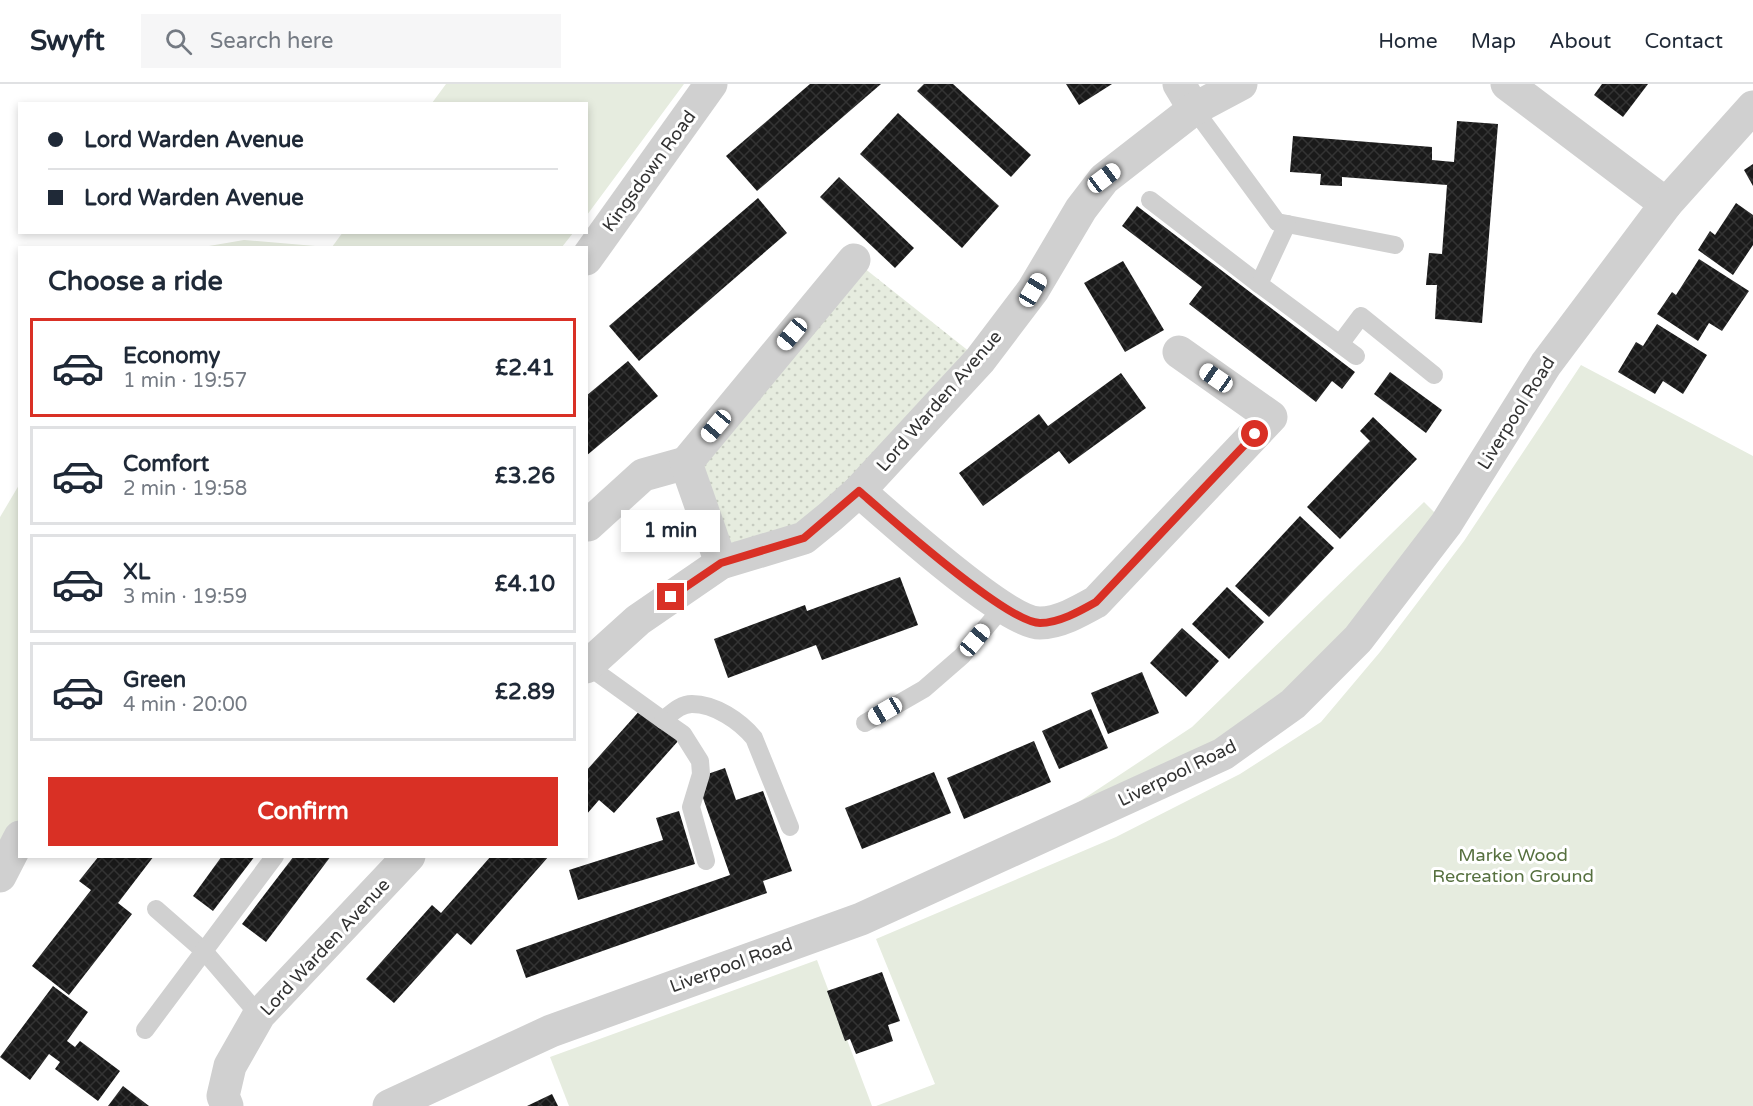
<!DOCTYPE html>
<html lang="en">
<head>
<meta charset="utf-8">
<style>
	:root { --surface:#fff; --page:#f6f6f7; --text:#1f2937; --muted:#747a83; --line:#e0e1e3; --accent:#d93025 }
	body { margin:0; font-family:"Varela Round",sans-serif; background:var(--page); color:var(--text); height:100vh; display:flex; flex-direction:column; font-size:22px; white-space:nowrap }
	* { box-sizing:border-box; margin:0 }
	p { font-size:20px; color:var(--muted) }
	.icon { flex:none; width:33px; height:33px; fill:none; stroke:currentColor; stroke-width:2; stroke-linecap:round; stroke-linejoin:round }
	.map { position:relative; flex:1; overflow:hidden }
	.side { position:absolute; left:18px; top:162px; width:570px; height:612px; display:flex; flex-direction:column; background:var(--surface); border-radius:0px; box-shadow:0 3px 9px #0003 }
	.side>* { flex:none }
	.guide { position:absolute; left:18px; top:18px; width:570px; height:132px; border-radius:0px; box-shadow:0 3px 9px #0003; display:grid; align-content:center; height:132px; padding:0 30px; background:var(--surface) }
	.end { position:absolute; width:27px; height:27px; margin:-14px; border:8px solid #d93025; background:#fff; box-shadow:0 0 0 3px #fff }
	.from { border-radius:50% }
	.bubble { position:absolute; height:42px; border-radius:0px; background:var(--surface); box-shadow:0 3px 9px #0003; font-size:20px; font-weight:800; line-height:42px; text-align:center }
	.car { position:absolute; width:18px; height:36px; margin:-18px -9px; border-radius:8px; box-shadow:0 0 4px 2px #0007; background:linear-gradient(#fff 24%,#345 0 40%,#fff 0 76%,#345 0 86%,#fff 0) }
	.guide b { display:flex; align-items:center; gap:21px; height:57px; font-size:22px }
	.guide b+b { border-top:2px solid var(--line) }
	.guide i { width:15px; height:15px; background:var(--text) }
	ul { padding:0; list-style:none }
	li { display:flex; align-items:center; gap:18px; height:99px; margin:0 12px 9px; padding:0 18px; border:3px solid var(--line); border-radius:0px }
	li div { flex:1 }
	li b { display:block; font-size:22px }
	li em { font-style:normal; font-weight:800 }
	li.on { border-color:var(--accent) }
	li>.icon { width:54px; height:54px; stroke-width:1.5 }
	h2 { padding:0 30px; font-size:27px; line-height:72px }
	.button { display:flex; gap:12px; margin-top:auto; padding:12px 30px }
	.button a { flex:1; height:69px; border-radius:0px; background:var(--accent); color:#fff; font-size:24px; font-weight:800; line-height:69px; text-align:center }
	header { display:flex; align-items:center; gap:36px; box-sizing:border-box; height:84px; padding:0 30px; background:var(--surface); border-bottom:2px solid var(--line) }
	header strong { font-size:28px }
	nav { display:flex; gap:33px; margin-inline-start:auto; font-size:21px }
	.search { width:420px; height:54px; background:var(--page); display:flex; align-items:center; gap:15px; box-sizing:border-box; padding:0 21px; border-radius:0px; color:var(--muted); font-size:22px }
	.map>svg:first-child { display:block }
	.green { fill:#e6ecdf }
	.garden { fill:url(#garden-dots) }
	.building { fill:url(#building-cross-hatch) }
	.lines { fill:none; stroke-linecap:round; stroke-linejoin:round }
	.service { stroke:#d0d0d0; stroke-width:18 }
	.minor { stroke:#d0d0d0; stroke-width:33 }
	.tertiary { stroke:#d0d0d0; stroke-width:33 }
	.route { stroke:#d93025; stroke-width:8 }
	.labels { text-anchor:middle; stroke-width:6; stroke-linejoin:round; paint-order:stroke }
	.street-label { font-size:18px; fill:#333; stroke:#fff }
	.park-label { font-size:18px; fill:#56703f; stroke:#fff }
</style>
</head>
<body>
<header>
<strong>Swyft</strong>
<div class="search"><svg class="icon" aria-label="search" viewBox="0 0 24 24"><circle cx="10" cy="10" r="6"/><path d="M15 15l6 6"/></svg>Search here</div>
<nav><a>Home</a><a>Map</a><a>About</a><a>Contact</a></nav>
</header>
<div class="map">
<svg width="1753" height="1022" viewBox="0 0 1753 1022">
	<defs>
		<pattern id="garden-dots" width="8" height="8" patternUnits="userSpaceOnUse" patternTransform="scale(1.5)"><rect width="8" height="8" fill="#e6ecdf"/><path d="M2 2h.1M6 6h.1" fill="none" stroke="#c6cbc0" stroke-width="1.8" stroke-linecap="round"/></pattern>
		<pattern id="building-cross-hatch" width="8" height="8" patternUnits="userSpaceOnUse" patternTransform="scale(1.5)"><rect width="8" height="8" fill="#1a1a1a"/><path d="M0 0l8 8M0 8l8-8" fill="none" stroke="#333"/></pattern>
	</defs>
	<rect width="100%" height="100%" fill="#fff"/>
	<!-- green -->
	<g class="green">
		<polygon points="446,0 684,0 587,131 586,20 432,19"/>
		<polygon points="343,148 573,148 573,149 562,163 332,163"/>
		<polygon points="244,156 327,163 203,163"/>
		<polygon points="1581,281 1753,372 1753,1022 876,1022 935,1000 876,855 1116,753 1240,690 1321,638 1380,568 1464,457"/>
		<polygon points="19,401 19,753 0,792 0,433"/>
		<polygon points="1424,418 1446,440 1293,620 1053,735 1192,643"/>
		<polygon points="817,876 872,1022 569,1022 550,973"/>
	</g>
	<!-- garden -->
	<polygon class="garden" points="854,176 980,276 859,407 721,479 686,379"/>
	<!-- building -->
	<g class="building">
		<polygon points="810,0 881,0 757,107 726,72"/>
		<polygon points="924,0 953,0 1031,71 1011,93 917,7"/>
		<polygon points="1066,0 1112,0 1079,21"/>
		<polygon points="1602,0 1648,0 1623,33 1594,11"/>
		<polygon points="898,29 999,122 962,164 860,70"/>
		<polygon points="1457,37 1498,40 1482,239 1435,235 1437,201 1426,201 1429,169 1442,170 1447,101 1342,93 1342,102 1320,101 1321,90 1290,88 1293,52 1432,63 1432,76 1454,78"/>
		<polygon points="1753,80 1753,102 1744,86"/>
		<polygon points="839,93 914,164 895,184 820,113"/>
		<polygon points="758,114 787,149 639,277 609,242"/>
		<polygon points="1736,119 1753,131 1753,161 1733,191 1698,166 1710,147 1715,151"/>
		<polygon points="1137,122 1355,288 1342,305 1332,297 1316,318 1189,220 1202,203 1122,142"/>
		<polygon points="1699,175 1749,207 1722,247 1709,239 1698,257 1657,230 1672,208 1676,211"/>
		<polygon points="1123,177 1164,246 1125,268 1084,199"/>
		<polygon points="1657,240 1707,271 1683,310 1663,297 1655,310 1618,288 1636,258 1643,262"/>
		<polygon points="628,277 658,312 586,372 586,312"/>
		<polygon points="1390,288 1442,326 1426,349 1374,310"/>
		<polygon points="1121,289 1146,324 1069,380 1059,367 983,422 959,389 1039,330 1048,342"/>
		<polygon points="1373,333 1417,375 1340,455 1307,423 1370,357 1360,347"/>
		<polygon points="1300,432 1334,464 1269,533 1235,502"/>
		<polygon points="900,493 918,541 822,576 816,561 728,594 714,555 805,521 807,527"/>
		<polygon points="1227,503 1264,538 1229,575 1192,540"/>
		<polygon points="1182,544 1219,577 1186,613 1150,579"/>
		<polygon points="1142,588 1159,629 1108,650 1091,609"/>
		<polygon points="642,624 679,656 614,729 599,716 586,731 586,687"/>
		<polygon points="1091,625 1108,664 1059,685 1042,647"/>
		<polygon points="1034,657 1051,698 964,735 947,694"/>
		<polygon points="725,684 736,716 763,707 792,787 763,797 767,809 526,894 516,866 730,791 696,694"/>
		<polygon points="934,688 951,729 862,765 845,724"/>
		<polygon points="679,727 695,780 578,816 569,786 663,756 656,734"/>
		<polygon points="99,772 154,772 118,819 132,830 69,911 32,882 91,806 79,797"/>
		<polygon points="222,772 255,772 213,827 193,812"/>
		<polygon points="294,772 331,772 266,858 242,840"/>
		<polygon points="491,772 549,772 471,861 457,849 394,919 366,895 432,821 441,829"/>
		<polygon points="882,888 900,937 888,941 893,957 856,970 850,955 845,957 827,907"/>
		<polygon points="53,902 88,928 67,957 75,963 80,957 120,987 98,1017 55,985 60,978 49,970 30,996 0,973"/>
		<polygon points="123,1002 149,1022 108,1022"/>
		<polygon points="552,1010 558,1022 527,1022"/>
	</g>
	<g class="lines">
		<!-- service -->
		<g class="service">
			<polyline points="1194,25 1277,138 1395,161"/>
			<polyline points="1150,116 1259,200 1287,140"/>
			<polyline points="1259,200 1356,272"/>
			<polyline points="1340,260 1361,232 1434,291"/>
			<path d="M588 582 663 636C672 629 680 620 692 620 715 620 740 637 754 654L790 743"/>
			<polyline points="663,636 683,650 700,677 701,690 691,723 706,777"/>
			<polyline points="865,639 924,605 962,572 1002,524"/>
			<polyline points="156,825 204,867 259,931"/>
			<polyline points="145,946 275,772"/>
		</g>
		<!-- minor -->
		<g class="minor">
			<polyline points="1179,0 1194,25"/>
			<polyline points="1507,0 1666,120"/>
			<path d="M859 407C889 433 1006 539 1040 539 1059 539 1080 527 1096 518L1271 333 1179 268"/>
			<polyline points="588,441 643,391 686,379"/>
			<polyline points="721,479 686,379 854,176"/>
			<polyline points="586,583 638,536 721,479 804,454 831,432 859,407 980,276 1033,206 1081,125 1104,95 1194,25 1241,0"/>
			<polyline points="227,1022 223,1012 230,982 259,931 409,772"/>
			<polyline points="389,1022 551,947 861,835 1223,670 1293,620 1358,555 1446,440 1546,280 1666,120 1753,23"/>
		</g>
		<!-- tertiary -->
		<g class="tertiary">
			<polyline points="586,175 711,0"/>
			<polyline points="0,792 20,753"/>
		</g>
	</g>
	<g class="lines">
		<!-- route -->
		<path class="route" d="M671 513 721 479 804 454 859 407C889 433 1007 539 1040 539 1059 539 1080 527 1096 518L1255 350"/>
	</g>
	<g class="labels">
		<!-- street labels -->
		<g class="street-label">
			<text transform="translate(649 87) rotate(-54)" y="6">Kingsdown Road</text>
			<text transform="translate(939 317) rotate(-49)" y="6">Lord Warden Avenue</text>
			<text transform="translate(1516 329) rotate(-58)" y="6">Liverpool Road</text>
			<text transform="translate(1177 689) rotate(-26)" y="6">Liverpool Road</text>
			<text transform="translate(325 863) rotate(-47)" y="6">Lord Warden Avenue</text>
			<text transform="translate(731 881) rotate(-20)" y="6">Liverpool Road</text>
		</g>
		<!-- park labels -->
		<g class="park-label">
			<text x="1513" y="777">Marke Wood<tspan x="1513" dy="21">Recreation Ground</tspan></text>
		</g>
	</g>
</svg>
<i class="end from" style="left:1255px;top:350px"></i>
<i class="end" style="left:671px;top:513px"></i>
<div class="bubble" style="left:621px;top:426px;width:99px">1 min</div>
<i class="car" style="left:1104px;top:94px;rotate:53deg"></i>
<i class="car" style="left:1033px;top:206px;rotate:31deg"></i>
<i class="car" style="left:792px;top:250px;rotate:220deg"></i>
<i class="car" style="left:1216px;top:294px;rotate:305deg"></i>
<i class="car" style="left:716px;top:342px;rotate:220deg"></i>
<i class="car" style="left:975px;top:556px;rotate:40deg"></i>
<i class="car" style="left:885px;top:627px;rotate:240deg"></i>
<div class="guide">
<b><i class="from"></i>Lord Warden Avenue</b>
<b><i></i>Lord Warden Avenue</b>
</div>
<section class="side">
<h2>Choose a ride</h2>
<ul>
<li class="on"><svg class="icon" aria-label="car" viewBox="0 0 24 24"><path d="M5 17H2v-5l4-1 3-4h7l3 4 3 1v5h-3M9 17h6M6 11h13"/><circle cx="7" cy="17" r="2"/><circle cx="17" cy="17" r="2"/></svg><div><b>Economy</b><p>1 min · 19:57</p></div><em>£2.41</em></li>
<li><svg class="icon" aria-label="car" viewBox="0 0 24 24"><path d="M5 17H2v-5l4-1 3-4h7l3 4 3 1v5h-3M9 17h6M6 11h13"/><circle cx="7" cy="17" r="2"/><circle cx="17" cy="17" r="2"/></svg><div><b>Comfort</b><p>2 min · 19:58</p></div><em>£3.26</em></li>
<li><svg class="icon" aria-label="car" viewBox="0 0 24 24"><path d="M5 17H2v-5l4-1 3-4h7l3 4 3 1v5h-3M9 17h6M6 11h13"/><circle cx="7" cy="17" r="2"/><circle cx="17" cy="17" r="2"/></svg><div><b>XL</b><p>3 min · 19:59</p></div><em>£4.10</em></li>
<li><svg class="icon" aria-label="car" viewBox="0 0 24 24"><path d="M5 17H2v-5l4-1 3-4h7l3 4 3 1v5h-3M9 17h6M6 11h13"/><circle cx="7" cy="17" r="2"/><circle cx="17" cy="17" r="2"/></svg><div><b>Green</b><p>4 min · 20:00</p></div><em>£2.89</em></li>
</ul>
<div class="button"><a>Confirm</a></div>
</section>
</div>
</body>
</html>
